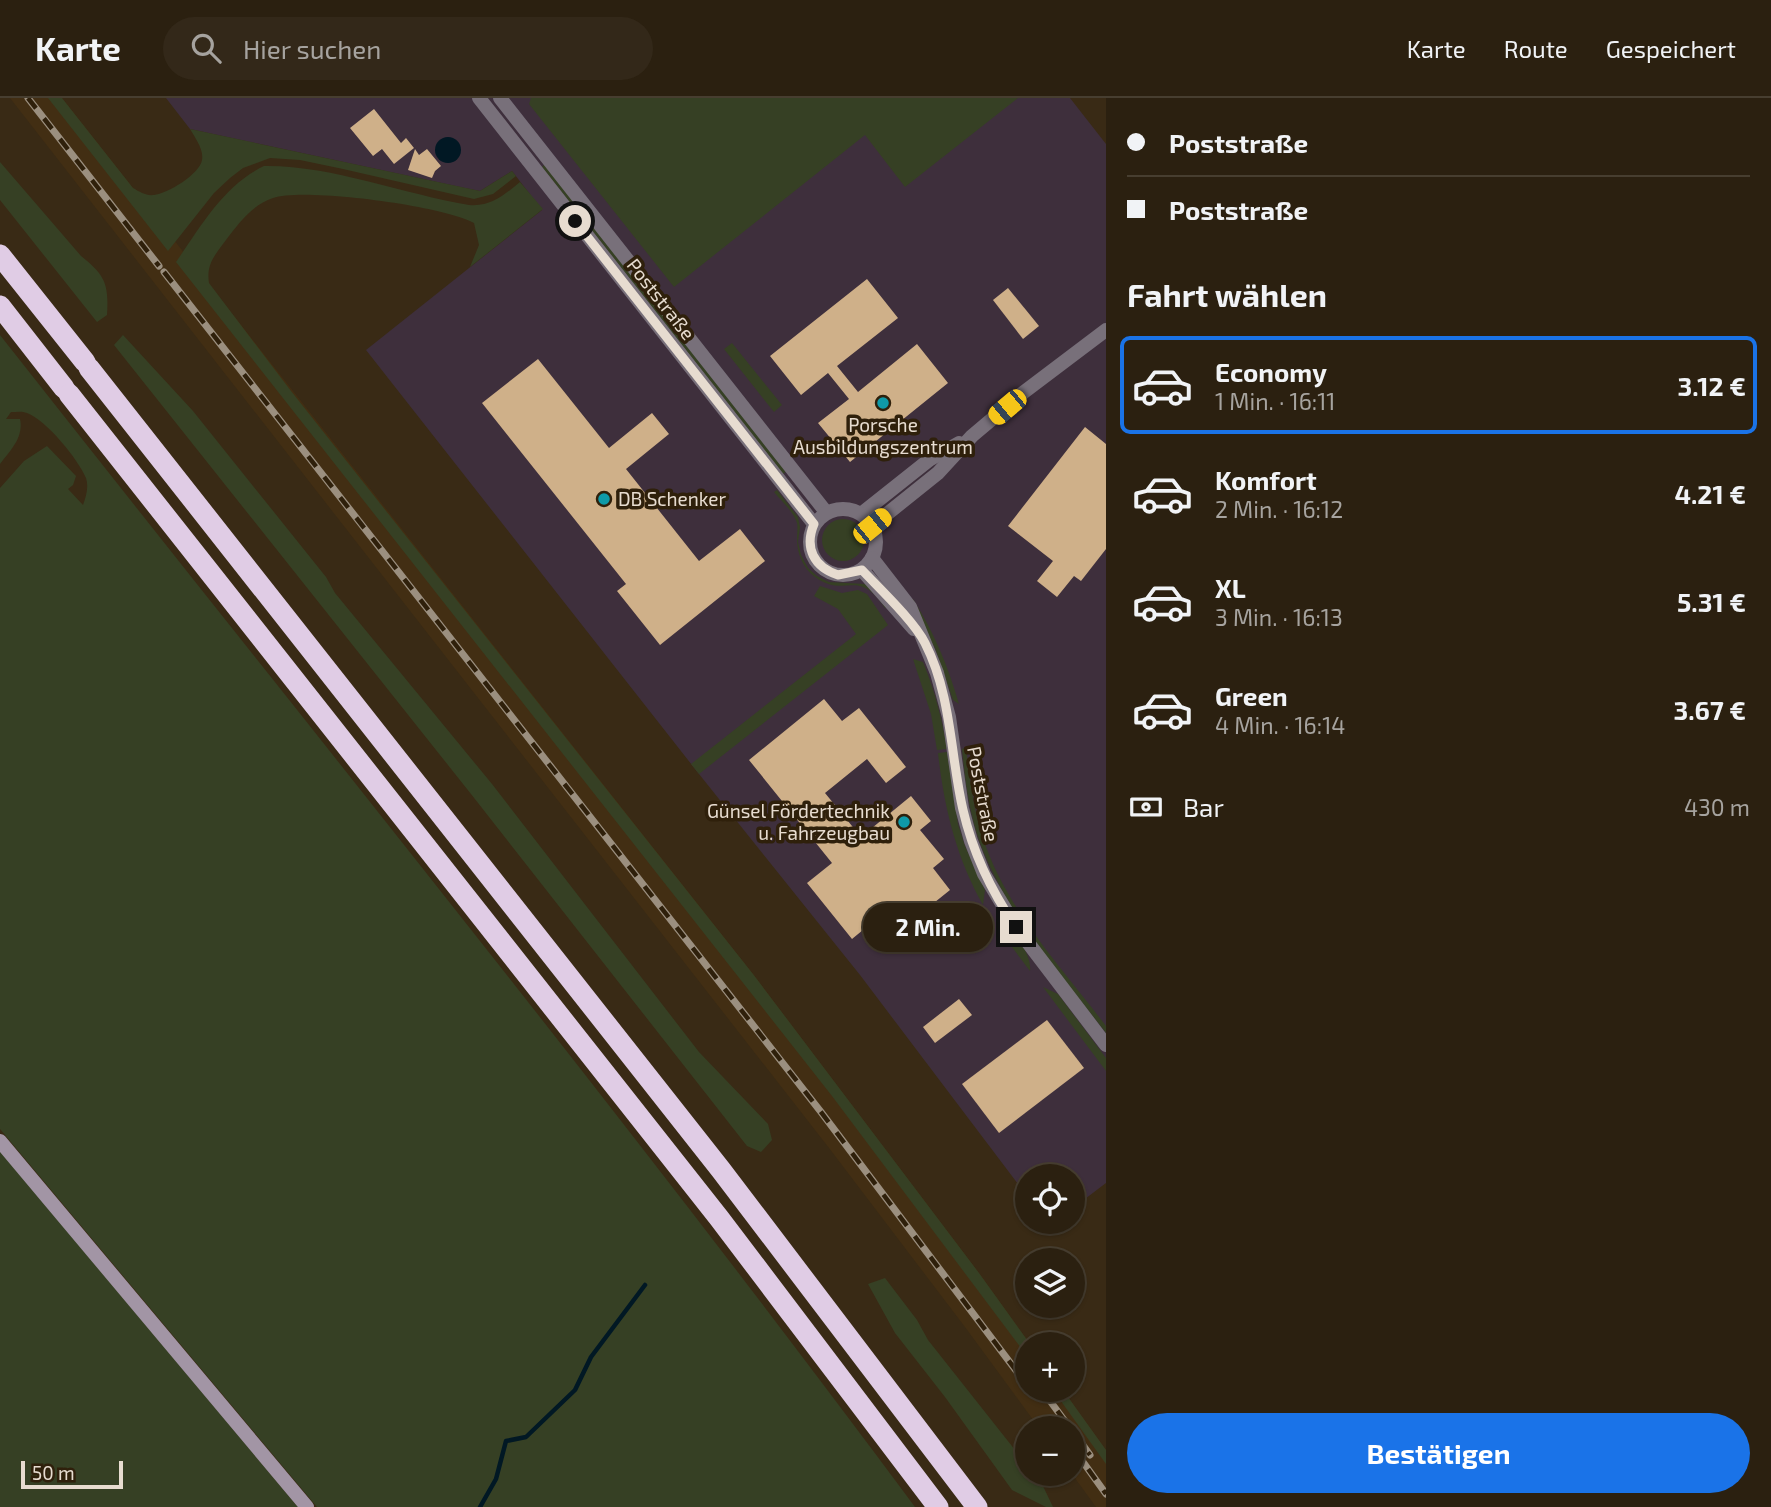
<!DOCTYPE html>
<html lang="de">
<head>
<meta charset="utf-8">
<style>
	:root { --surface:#2b2010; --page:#332819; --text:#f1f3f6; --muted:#a6a39f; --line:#473e30; --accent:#1a73e8 }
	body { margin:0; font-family:"Exo 2",sans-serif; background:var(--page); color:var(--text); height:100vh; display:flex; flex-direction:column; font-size:26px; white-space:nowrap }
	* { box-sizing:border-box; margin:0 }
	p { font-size:23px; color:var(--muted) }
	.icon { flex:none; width:38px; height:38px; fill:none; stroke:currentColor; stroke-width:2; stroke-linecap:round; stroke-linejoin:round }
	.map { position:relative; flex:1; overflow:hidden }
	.details { display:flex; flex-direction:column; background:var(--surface); width:665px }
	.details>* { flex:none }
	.hud { display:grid; align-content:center; height:154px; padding:0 21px; background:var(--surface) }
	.fabs { position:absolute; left:1015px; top:1066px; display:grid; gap:14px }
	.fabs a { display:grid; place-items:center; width:70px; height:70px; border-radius:50%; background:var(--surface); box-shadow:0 2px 5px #0004,0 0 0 2px var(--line); font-size:35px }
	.scale { position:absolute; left:21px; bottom:18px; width:102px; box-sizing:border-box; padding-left:7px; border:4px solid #e7dcd0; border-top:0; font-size:19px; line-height:24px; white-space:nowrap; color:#e7dcd0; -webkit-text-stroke:5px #2f200b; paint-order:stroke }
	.end { position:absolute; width:32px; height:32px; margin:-16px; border:9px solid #e7dcd0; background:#111; box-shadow:0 0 0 4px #111 }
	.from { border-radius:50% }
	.bubble { position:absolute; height:49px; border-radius:24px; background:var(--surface); box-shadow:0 2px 5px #0004,0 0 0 2px var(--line); font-size:23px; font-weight:700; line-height:49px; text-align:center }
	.car { position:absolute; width:21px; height:42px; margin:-21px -10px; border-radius:9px; box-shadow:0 0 5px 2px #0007; background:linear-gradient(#f5c518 24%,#345 0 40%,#f5c518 0 76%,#345 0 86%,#f5c518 0) }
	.hud b { display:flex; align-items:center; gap:24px; height:66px; font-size:26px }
	.hud b+b { border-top:2px solid var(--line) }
	.hud i { width:18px; height:18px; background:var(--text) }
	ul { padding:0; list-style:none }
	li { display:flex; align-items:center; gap:21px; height:98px; margin:0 14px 10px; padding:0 7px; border:4px solid transparent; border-radius:10px }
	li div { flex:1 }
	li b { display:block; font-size:26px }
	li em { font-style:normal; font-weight:700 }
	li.on { border-color:var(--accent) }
	li>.icon { width:63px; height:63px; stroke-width:1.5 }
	h2 { padding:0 21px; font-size:32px; line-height:84px }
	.pay { display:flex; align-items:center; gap:18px; height:77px; padding:0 21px; font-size:26px }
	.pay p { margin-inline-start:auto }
	.cta { display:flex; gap:14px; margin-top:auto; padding:14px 21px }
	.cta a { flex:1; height:80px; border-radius:42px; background:var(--accent); color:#fff; font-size:28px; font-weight:700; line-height:80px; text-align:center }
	header { display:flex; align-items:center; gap:42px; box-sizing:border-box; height:98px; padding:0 35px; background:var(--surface); border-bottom:2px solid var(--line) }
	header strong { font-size:33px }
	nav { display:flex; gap:38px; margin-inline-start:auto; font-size:24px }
	.search { width:490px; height:63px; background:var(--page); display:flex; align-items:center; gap:18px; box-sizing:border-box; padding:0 24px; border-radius:38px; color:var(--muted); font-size:26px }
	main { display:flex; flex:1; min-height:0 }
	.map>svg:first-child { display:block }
	.commercial { fill:#3e2f3c }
	.built { fill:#422e13 }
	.green { fill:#364024 }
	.water { fill:#011824 }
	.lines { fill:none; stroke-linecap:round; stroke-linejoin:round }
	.stream { stroke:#011824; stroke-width:4.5 }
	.building { fill:#cfb089 }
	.minor { stroke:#78707a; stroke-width:14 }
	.tertiary { stroke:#78707a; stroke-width:14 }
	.secondary { stroke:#a295a5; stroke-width:14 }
	.motorway { stroke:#e0cce5; stroke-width:21 }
	.rail-casing { stroke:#9b8f7f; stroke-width:7 }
	.rail { stroke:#2f200b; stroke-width:4.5; stroke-dasharray:13; stroke-linecap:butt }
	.route { stroke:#e7dcd0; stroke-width:9 }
	.culture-dot { fill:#0f9aa8; stroke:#2f200b; stroke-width:2.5 }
	.labels { text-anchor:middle; stroke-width:7; stroke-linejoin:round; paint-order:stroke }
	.street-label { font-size:19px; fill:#e7dcd0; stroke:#2f200b }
	.poi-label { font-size:19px; fill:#e7dcd0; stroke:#2f200b }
</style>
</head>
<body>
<header>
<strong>Karte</strong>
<div class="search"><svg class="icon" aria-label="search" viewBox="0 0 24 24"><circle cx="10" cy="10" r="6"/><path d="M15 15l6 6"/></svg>Hier suchen</div>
<nav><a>Karte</a><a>Route</a><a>Gespeichert</a></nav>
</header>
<main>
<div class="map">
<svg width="1106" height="1409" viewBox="0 0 1106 1409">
	<rect width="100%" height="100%" fill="#392a15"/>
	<!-- commercial -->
	<polygon class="commercial" points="166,0 1070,0 1106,46 1106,1085 1073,1110 1073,1078 1027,1078 1027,1098 860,877 699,676 366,252 542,112 512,73 480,93 465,90 190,31"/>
	<!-- built -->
	<polygon class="built" points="10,0 62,0 753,876 979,1175 1030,1246 1027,1246 1027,1292 1063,1292 1106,1352 1106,1409 1096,1409 1072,1376 1073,1330 1039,1330 965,1229 829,1050"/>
	<!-- green -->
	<g class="green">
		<path d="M48 0H62L133 90C140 94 146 98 154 97 167 96 200 76 202 62 204 51 195 40 190 31L480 93 512 73 516 78 493 96 474 101 343 71 300 62 270 60 243 70 230 80 214 95 168 153Z"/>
		<polygon points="531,0 1018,0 905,89 865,37 674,189 529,6"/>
		<path d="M0 64 81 158C105 177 109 186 107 217L97 224 0 102Z"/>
		<polygon points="546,65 788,372 783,376 542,69"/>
		<path d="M264 68C331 67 403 96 469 107 491 109 504 97 520 84L543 111 470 169 479 147 474 125C445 108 304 89 273 100 252 107 239 125 226 142 215 157 206 166 209 185L291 293 753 876 979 1175 1030 1246H1027V1258L832 998 176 164C201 128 224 87 264 68Z"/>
		<path d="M0 237C306 626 620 1011 915 1409H317L0 1031V390L24 363 47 348 76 378 73 387 68 391 83 407C86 399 89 389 86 380 78 361 47 323 27 315 22 313 17 314 11 314L6 321H20C24 339 11 352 0 366Z"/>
		<polygon points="123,237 193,313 326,479 335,495 492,686 699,954 768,1026 772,1042 761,1054 747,1048 471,696 114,247"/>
		<polygon points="732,245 782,307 774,314 724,251"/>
		<path d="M777 392 798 419 800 429 798 444 801 457 808 470 817 478 829 484 865 486 889 508 885 510C858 469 845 501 815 479 803 470 797 456 797 441 797 436 798 430 797 425 794 414 781 403 774 394Z"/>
		<circle cx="843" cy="442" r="21"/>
		<polygon points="820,488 842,495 858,492 867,496 888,527 699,676 691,666 856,536 838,511 814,498"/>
		<path d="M913 501C934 534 948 568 959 606L953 602 935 550 910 503Z"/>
		<path d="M913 561 923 564C935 593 942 621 947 651L937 652 931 616Z"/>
		<path d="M966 650C970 680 973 710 983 740 1006 811 1061 869 1106 928V935C1060 875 1007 817 980 745 969 714 965 683 962 651Z"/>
		<path d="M947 654 958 726 965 748 985 792 983 807C956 759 944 709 938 655Z"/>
		<path d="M996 828C1000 829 1004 829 1008 832 1019 838 1032 860 1030 873Z"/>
		<polygon points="1043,889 1058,896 1106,960 1106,973"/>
		<polygon points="0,1053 298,1409 0,1409"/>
		<polygon points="885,1180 917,1222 928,1242 1027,1367 1027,1376 1034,1376 1042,1386 1053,1409 1046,1409 1012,1392 945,1299 895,1235 868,1186"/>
		<polygon points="1053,1292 1063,1292 1106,1352 1106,1366"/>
	</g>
	<!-- water -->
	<g class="water">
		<circle cx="448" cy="52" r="13"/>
		<circle cx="957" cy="837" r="13"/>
	</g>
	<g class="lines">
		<!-- stream -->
		<polyline class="stream" points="480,1409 496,1381 506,1343 526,1339 575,1292 591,1259 645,1187"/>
	</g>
	<!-- building -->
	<g class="building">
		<polygon points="374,11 401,45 406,40 414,50 394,66 382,51 373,58 350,30"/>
		<polygon points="415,51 419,57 427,51 441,68 435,73 432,80 408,72"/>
		<polygon points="867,181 898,220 837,268 858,294 917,246 948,285 850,364 818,325 849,301 828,275 801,297 770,258"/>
		<polygon points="1008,190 1039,228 1023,241 993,202"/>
		<polygon points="538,261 609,350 652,315 669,336 626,371 699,463 740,431 765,463 660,547 617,493 626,486 482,305"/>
		<polygon points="1085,329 1106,346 1106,451 1081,483 1074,478 1057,499 1037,483 1053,463 1008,428"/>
		<polygon points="824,601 842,623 859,610 906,669 886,685 867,661 825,695 861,739 911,698 931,723 920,732 944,761 933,770 950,792 884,845 869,827 852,841 807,785 832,765 749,662"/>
		<polygon points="959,901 972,917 935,945 923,929"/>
		<polygon points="1047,922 1084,970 999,1035 962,986"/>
	</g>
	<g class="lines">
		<!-- minor -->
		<g class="minor">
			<polyline points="861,416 929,362 959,345"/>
			<polyline points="872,428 938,375 972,338 1024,294 1106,232"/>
		</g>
		<!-- tertiary -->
		<g class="tertiary">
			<polyline points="479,0 814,426"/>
			<polyline points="500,0 826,414"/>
			<circle cx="843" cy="444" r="33"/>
			<polyline points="872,460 910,509 937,575 949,619 962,710 971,743 984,776 1016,829 1106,947"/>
			<polyline points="862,472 914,531"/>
		</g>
		<!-- secondary -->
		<polyline class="secondary" points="0,1043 307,1409"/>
		<!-- motorway -->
		<g class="motorway">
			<polyline points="0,157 85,264"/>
			<polyline points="0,208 64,290"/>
			<polyline points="89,270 721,1072 977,1409"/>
			<polyline points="69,296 719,1120 938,1409"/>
		</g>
		<defs>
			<g id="rail">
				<polyline points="28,0 159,168"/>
				<polyline points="164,174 821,1014 1027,1287"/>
				<polyline points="1042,1292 1070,1330"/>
				<polyline points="1073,1333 1090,1357"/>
				<polyline points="1073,1350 1106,1396"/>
			</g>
		</defs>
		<!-- rail casing -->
		<use href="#rail" class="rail-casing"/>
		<!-- rail -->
		<use href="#rail" class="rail"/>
	</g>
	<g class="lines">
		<!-- route -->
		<path class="route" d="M575 123 814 426C804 450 814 469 838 477L862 472C879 490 914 523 925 545 952 598 950 656 963 712 973 755 991 793 1016 829"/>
	</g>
	<!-- markers -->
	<g class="culture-dot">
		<circle cx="883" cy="305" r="7"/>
		<circle cx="604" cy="401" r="7"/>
		<circle cx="904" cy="724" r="7"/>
	</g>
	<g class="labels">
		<!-- street labels -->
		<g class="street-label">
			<text transform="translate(661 201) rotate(52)" y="7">Poststraße</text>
			<text transform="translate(983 696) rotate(79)" y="7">Poststraße</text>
		</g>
		<!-- poi labels -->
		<g class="poi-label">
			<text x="883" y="334">Porsche<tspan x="883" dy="22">Ausbildungszentrum</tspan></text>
			<text x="618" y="408" text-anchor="start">DB Schenker</text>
			<text x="890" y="720" text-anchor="end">Günsel Fördertechnik<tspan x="890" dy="22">u. Fahrzeugbau</tspan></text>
		</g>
	</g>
</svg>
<div class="fabs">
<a><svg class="icon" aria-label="locate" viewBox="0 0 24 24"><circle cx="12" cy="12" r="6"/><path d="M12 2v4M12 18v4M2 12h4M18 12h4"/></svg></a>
<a><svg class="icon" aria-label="layers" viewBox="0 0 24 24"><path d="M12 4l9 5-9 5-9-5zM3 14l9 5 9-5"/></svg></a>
<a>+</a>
<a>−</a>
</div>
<div class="scale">50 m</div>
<i class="end from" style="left:575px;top:123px"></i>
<i class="end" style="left:1016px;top:829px"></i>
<div class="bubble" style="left:863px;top:805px;width:130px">2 Min.</div>
<i class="car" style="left:1007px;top:309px;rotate:230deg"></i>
<i class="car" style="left:872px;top:428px;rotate:51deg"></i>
</div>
<section class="details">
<div class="hud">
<b><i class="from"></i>Poststraße</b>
<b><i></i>Poststraße</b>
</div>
<h2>Fahrt wählen</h2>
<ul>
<li class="on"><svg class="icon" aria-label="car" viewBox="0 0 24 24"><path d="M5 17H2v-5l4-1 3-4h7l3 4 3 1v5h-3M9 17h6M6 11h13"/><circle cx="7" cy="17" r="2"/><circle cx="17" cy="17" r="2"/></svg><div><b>Economy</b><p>1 Min. · 16:11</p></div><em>3.12 €</em></li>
<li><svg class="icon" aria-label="car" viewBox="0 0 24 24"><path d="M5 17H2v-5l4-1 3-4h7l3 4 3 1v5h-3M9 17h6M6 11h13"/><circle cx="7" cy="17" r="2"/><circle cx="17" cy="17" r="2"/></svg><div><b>Komfort</b><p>2 Min. · 16:12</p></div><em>4.21 €</em></li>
<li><svg class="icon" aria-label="car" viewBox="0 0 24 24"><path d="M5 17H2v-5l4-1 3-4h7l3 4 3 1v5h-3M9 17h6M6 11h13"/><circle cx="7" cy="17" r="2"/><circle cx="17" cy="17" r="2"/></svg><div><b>XL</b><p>3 Min. · 16:13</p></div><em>5.31 €</em></li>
<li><svg class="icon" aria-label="car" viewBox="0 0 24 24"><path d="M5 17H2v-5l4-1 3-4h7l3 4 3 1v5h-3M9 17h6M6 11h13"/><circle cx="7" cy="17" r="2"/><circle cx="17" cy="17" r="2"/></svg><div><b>Green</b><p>4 Min. · 16:14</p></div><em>3.67 €</em></li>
</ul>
<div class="pay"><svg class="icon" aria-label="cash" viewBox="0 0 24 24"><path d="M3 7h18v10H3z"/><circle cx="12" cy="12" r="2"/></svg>Bar<p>430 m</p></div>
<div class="cta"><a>Bestätigen</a></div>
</section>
</main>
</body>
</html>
